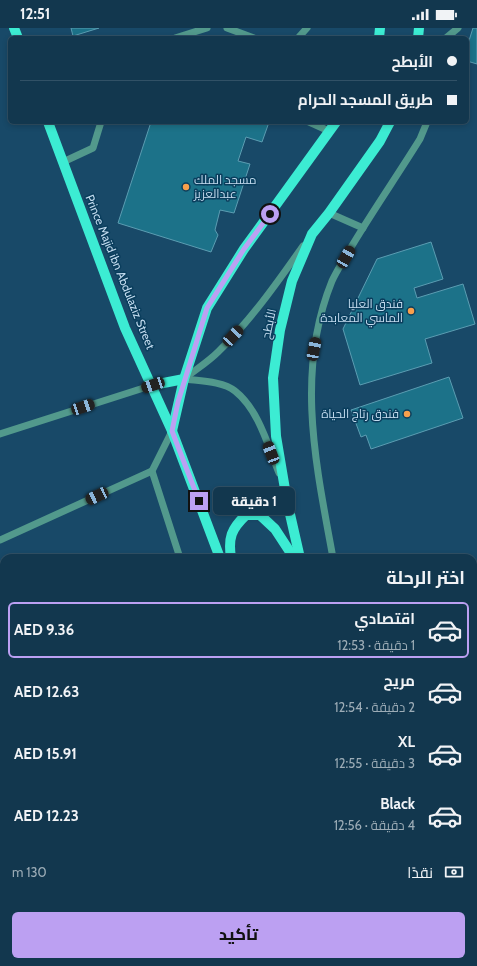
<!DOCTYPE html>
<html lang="ar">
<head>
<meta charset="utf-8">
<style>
	:root { --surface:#12374e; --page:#1f4258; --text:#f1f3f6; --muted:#9cacb6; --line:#315166; --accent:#bca0f2 }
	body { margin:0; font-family:Cabin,Cairo,sans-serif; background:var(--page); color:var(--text); direction:rtl; height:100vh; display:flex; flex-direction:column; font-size:15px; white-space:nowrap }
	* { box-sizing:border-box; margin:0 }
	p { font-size:13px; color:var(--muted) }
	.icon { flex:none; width:22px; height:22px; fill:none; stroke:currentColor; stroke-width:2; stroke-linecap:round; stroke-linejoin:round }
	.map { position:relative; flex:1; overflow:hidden; direction:ltr }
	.drawer { position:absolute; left:0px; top:526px; width:477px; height:412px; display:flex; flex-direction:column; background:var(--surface); border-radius:12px 12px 0 0; box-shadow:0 2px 6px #0003,0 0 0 1px var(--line); direction:rtl }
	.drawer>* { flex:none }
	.hud { position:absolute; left:8px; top:8px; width:461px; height:88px; border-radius:6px; box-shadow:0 2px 6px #0003,0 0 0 1px var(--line); direction:rtl; display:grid; align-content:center; height:88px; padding:0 12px; background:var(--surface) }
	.end { position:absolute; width:18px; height:18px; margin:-9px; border:5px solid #bca0f2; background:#111; box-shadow:0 0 0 2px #111 }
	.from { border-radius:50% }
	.bubble { position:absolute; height:28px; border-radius:6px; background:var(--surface); box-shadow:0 2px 6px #0003,0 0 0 1px var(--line); font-size:13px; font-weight:800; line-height:28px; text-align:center; direction:rtl }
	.car { position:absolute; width:12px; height:24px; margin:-12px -6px; border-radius:5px; box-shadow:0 0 3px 1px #0007; background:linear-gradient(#222 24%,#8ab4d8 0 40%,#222 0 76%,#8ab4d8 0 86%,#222 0) }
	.hud b { display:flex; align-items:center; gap:14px; height:38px; font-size:15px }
	.hud b+b { border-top:1px solid var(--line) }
	.hud i { width:10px; height:10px; background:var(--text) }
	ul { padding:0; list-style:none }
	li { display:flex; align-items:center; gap:12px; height:56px; margin:0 8px 6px; padding:0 4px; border:2px solid transparent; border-radius:6px }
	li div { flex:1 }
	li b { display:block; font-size:15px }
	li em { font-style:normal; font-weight:800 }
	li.on { border-color:var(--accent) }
	li>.icon { width:36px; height:36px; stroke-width:1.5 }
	h2 { padding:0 12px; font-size:18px; line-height:48px }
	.pay { display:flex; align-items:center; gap:10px; height:44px; padding:0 12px; font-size:15px }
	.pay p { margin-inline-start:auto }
	.action { display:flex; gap:8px; margin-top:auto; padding:8px 12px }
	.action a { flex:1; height:46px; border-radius:6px; background:var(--accent); color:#111; font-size:16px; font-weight:800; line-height:46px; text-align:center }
	.status { display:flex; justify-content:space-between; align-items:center; height:28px; padding:0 20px; background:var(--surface); direction:ltr }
	.status svg { height:11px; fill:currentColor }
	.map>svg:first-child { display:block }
	.building { fill:#1c7289; stroke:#5b9db2 }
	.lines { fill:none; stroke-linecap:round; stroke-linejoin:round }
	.minor { stroke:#52998c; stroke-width:7 }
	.major { stroke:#3cecd3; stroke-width:10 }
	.highway { stroke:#99ffec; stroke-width:12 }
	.route { stroke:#bca0f2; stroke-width:5 }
	.poi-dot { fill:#f9a04c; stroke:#0a3e5d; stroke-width:1.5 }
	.labels { text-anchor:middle; stroke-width:3; stroke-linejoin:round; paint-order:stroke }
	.poi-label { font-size:12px; fill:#c5ddf0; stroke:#0a3e5d; text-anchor:end }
	.street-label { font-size:12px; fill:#c5ddf0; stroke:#0a3e5d }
</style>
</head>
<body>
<div class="status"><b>12:51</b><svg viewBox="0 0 49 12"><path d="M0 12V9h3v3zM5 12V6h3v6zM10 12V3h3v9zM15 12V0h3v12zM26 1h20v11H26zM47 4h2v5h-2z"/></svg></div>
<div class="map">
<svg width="477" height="938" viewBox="0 0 477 938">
	<rect width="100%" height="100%" fill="#184968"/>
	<!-- building -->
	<g class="building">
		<polygon points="71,0 99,0 73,8"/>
		<polygon points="473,0 477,0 477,36 467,33 467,19"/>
		<polygon points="151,94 266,94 268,97 262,114 246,109 238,133 250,136 234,185 220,182 215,202 218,207 211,224 118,195"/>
		<polygon points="431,214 443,251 414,260 417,270 463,256 475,296 425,311 432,335 360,357 343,301 377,231"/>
		<polygon points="449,349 463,390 371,421 366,407 361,409 351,382"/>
		<polygon points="473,751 475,751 477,759 477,778 473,780"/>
	</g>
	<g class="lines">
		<!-- minor -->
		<g class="minor">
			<polyline points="227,0 254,10"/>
			<polyline points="175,10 207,0"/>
			<polyline points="298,10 307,0"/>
			<polyline points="446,10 458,0"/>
			<polyline points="309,94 329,103"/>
			<polyline points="63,134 93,120 101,94"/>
			<polyline points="329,185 363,200"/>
			<path d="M184 351C195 342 208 334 218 324 251 292 277 255 303 218"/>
			<path d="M184 351C199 353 223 353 235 363 259 382 268 418 279 445"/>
			<polyline points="172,403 152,443 180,530"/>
			<polyline points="0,406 153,357"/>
			<polyline points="0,512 152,443"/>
			<path d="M333 530C316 437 295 344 332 253 337 242 344 232 350 221 372 184 397 148 420 111L427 94"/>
			<polyline points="473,686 477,685"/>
			<polyline points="0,692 4,693"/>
			<polyline points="0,787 4,790"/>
			<polyline points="473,838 477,836"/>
			<polyline points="473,886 477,885"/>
			<polyline points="144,934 146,938"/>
			<polyline points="307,934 308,938"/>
			<polyline points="412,934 413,938"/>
		</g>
		<!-- major -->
		<g class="major">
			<polyline points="14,0 18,10"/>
			<polyline points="379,10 380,0"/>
			<polyline points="418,10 419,0"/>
			<polyline points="48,94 125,300 172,403 220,530"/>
			<polyline points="153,357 184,351"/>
			<polyline points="172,403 184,351 207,280 244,221 336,94"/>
			<path d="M231 530C228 510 231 501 246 487H260L275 501 294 530"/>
			<polyline points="300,530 287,473 276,408 273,350 280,302 292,253 312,206 329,185 380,113 390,94"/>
		</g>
		<!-- highway -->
		<g class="highway">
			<polyline points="342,934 343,938"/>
			<polyline points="385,934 385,938"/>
		</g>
	</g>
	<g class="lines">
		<!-- route -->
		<polyline class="route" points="199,473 172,403 178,374 207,280 244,221 270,186"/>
	</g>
	<!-- markers -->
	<g class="poi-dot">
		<circle cx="186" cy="159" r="4"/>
		<circle cx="411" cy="283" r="4"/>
		<circle cx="407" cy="386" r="4"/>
	</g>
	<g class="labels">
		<!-- poi labels -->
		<g class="poi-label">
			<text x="194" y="156" text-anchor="start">مسجد الملك<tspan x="194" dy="14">عبدالعزيز</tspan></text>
			<text x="403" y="280">فندق العليا<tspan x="403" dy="14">الماسي المعابدة</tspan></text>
			<text x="399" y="390">فندق رتاج الحياة</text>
		</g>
		<!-- street labels -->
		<g class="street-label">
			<text transform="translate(120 244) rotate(68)" y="4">Prince Majid ibn Abdulaziz Street</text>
			<text transform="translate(269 296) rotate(-78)" y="4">الأبطح</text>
		</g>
	</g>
</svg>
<i class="end from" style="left:270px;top:186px"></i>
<i class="end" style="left:199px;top:473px"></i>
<div class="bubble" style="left:213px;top:459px;width:82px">1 دقيقة</div>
<i class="car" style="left:346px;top:229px;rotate:30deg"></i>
<i class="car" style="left:233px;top:308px;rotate:43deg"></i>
<i class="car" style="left:314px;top:321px;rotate:11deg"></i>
<i class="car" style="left:153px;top:357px;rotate:252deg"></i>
<i class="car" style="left:83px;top:379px;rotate:72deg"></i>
<i class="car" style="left:271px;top:425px;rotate:339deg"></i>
<i class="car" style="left:97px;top:468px;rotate:245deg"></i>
<div class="hud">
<b><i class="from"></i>الأبطح</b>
<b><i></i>طريق المسجد الحرام</b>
</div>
<section class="drawer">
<h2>اختر الرحلة</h2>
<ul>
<li class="on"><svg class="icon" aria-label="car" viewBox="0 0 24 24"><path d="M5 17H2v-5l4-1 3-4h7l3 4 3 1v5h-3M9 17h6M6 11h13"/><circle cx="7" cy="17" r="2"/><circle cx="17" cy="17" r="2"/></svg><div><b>اقتصادي</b><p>1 دقيقة · 12:53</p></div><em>AED 9.36</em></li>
<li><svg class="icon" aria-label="car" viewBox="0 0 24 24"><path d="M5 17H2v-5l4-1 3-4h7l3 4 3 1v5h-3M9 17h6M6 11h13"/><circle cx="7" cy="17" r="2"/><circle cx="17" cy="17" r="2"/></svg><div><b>مريح</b><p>2 دقيقة · 12:54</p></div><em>AED 12.63</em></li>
<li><svg class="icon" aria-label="car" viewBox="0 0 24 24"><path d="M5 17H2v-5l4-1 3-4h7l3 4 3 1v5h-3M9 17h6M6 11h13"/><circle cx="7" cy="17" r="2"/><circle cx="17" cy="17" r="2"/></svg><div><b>XL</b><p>3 دقيقة · 12:55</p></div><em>AED 15.91</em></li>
<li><svg class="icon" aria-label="car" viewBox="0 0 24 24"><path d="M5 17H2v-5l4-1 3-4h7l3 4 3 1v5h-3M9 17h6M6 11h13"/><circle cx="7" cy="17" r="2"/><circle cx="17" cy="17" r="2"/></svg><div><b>Black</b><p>4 دقيقة · 12:56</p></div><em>AED 12.23</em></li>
</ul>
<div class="pay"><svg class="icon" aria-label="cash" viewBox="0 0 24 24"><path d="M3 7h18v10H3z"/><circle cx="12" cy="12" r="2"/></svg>نقدًا<p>130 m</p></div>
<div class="action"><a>تأكيد</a></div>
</section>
</div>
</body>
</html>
